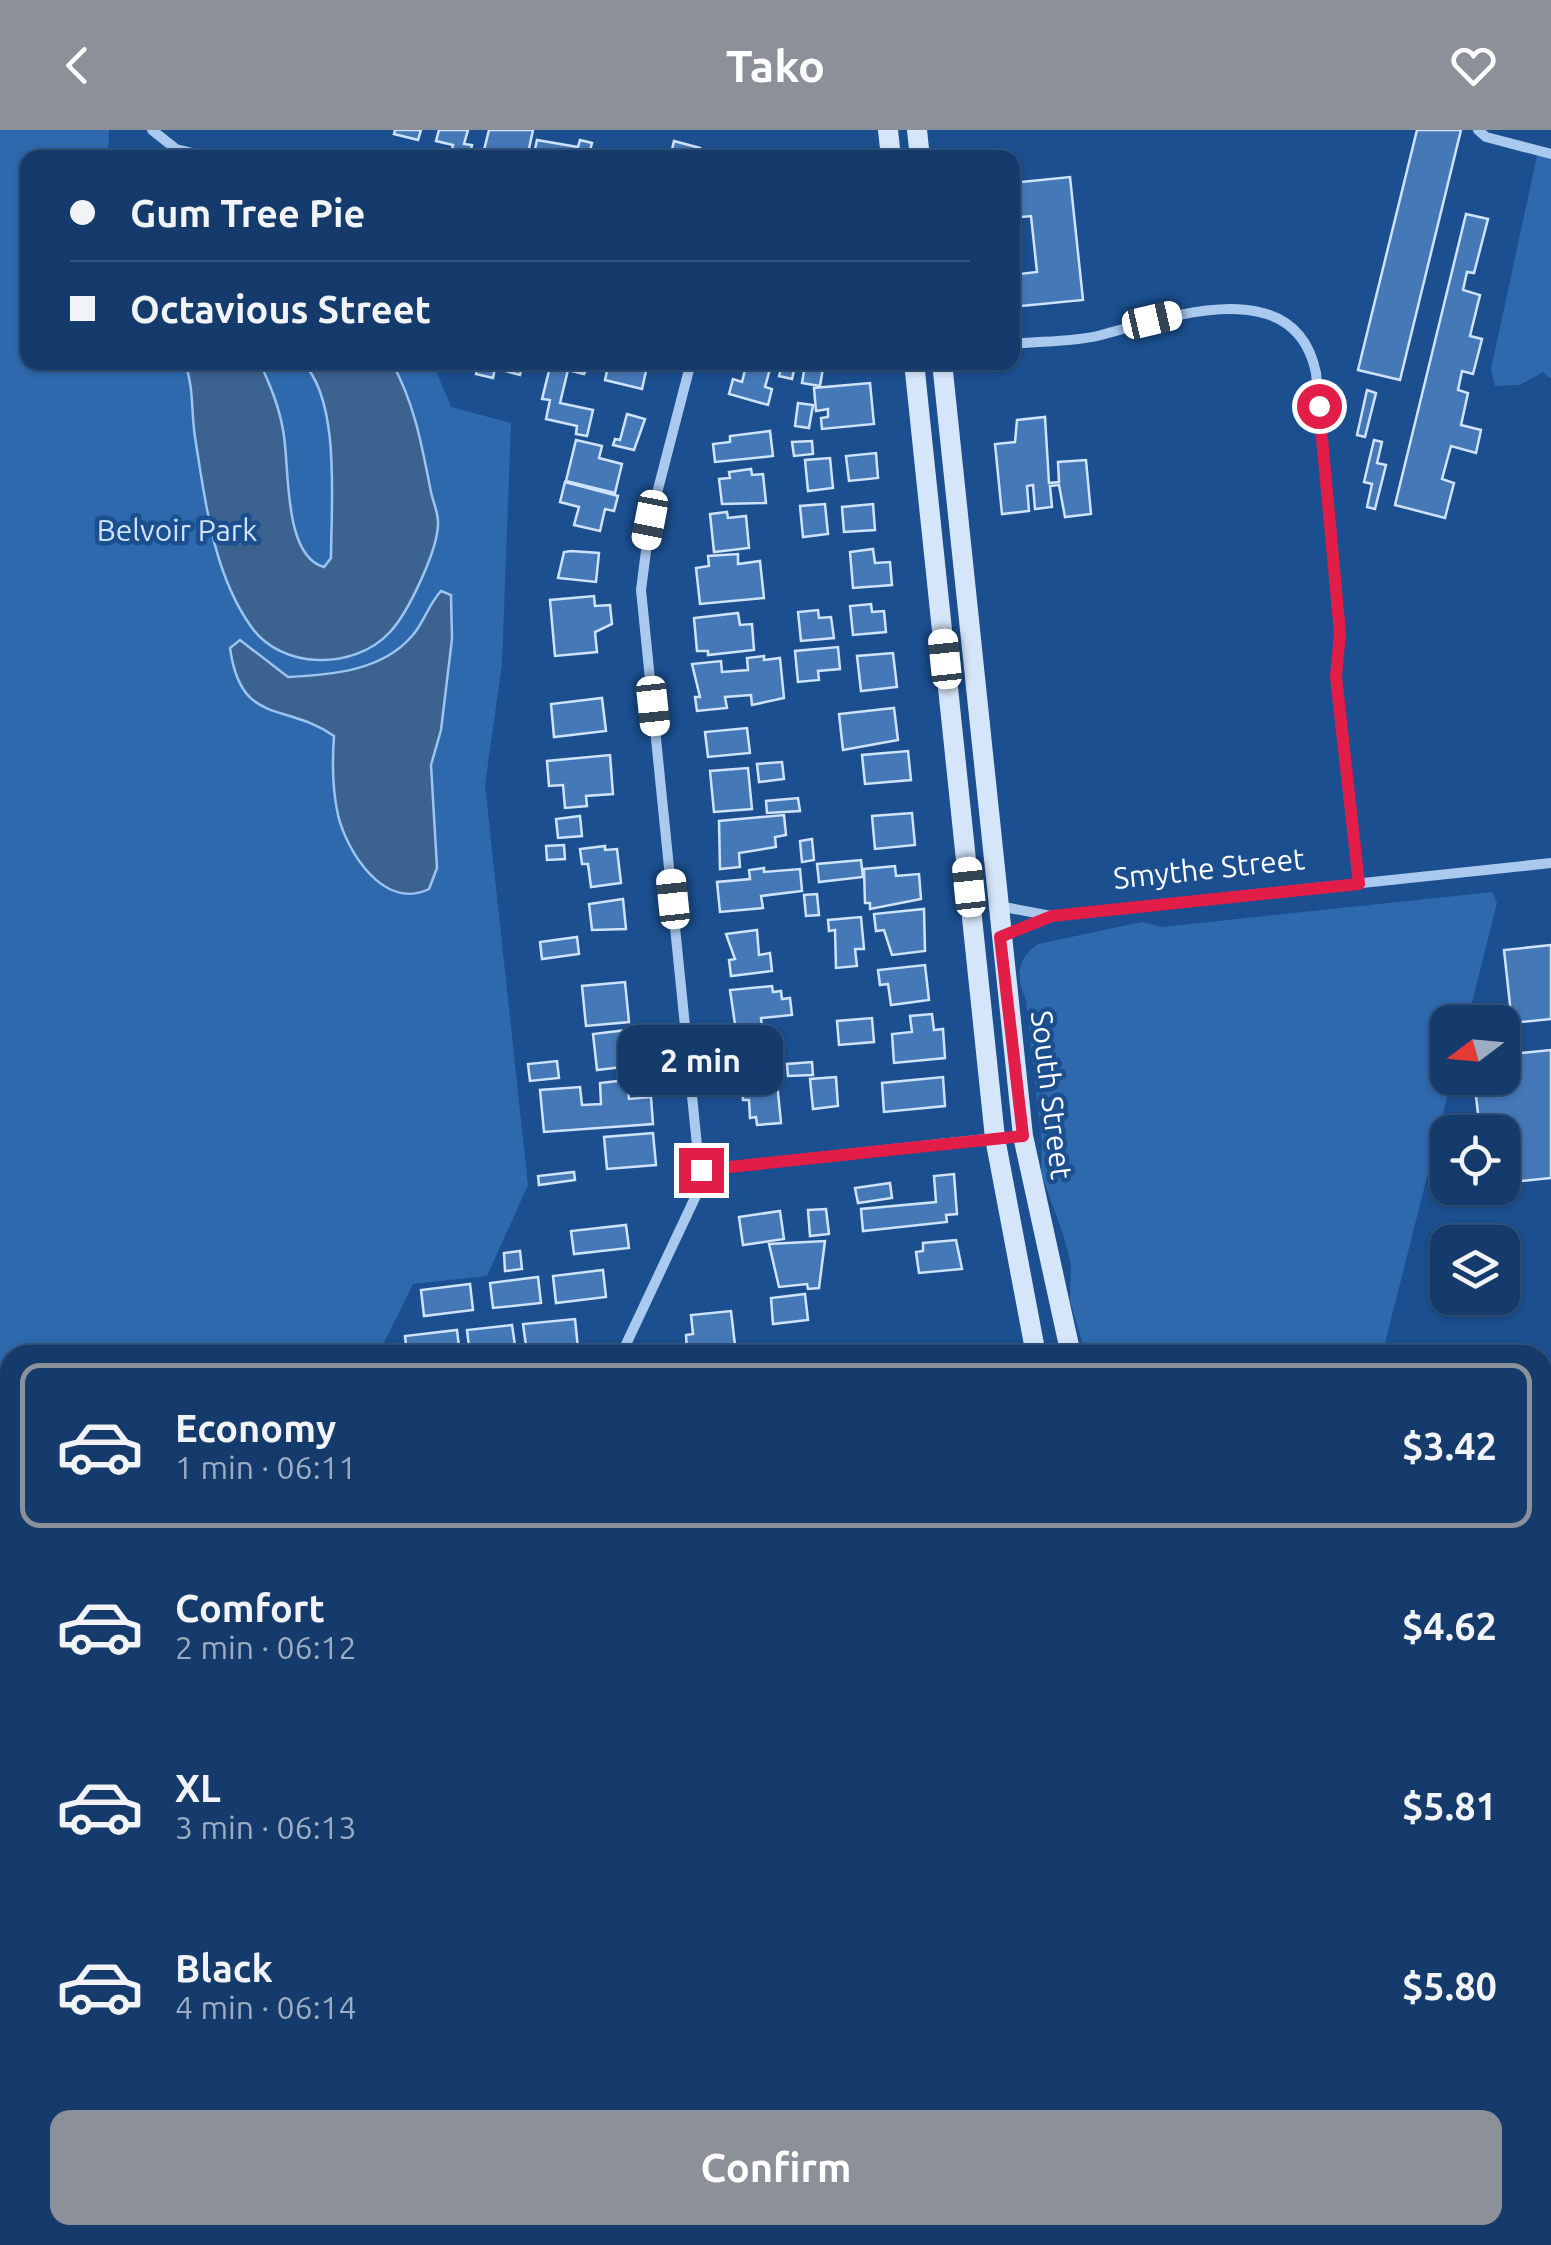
<!DOCTYPE html>
<html lang="en">
<head>
<meta charset="utf-8">
<style>
	:root { --surface:#143b6b; --page:#214673; --text:#f1f3f6; --muted:#9dadc1; --line:#33557e; --accent:#8c9099 }
	body { margin:0; font-family:Ubuntu,sans-serif; background:var(--page); color:var(--text); height:100vh; display:flex; flex-direction:column; font-size:38px; white-space:nowrap }
	* { box-sizing:border-box; margin:0 }
	p { font-size:32px; color:var(--muted) }
	.icon { flex:none; width:55px; height:55px; fill:none; stroke:currentColor; stroke-width:2; stroke-linecap:round; stroke-linejoin:round }
	.map { position:relative; flex:1; overflow:hidden }
	.sheet { position:absolute; left:0px; top:1215px; width:1552px; height:900px; display:flex; flex-direction:column; background:var(--surface); border-radius:30px 30px 0 0; box-shadow:0 2px 8px #0004,0 0 0 2px var(--line) }
	.sheet>* { flex:none }
	.hud { position:absolute; left:20px; top:20px; width:1000px; height:220px; border-radius:20px; box-shadow:0 2px 8px #0004,0 0 0 2px var(--line); display:grid; align-content:center; height:220px; padding:0 50px; background:var(--surface) }
	.needle { width:65px; rotate:254deg }
	.controls { position:absolute; left:1430px; top:875px; display:grid; gap:20px }
	.controls a { display:grid; place-items:center; width:90px; height:90px; border-radius:20px; background:var(--surface); box-shadow:0 2px 8px #0004,0 0 0 2px var(--line); font-size:50px }
	.end { position:absolute; width:45px; height:45px; margin:-22px; border:12px solid #e11d48; background:#fff; box-shadow:0 0 0 5px #fff }
	.from { border-radius:50% }
	.bubble { position:absolute; height:70px; border-radius:20px; background:var(--surface); box-shadow:0 2px 8px #0004,0 0 0 2px var(--line); font-size:32px; font-weight:700; line-height:70px; text-align:center }
	.car { position:absolute; width:30px; height:60px; margin:-30px -15px; border-radius:12px; box-shadow:0 0 8px 2px #0007; background:linear-gradient(#fff 24%,#345 0 40%,#fff 0 76%,#345 0 86%,#fff 0) }
	.hud b { display:flex; align-items:center; gap:35px; height:95px; font-size:38px }
	.hud b+b { border-top:2px solid var(--line) }
	.hud i { width:25px; height:25px; background:var(--text) }
	ul { padding:18px 0 0; list-style:none }
	li { display:flex; align-items:center; gap:30px; height:165px; margin:0 20px 15px; padding:0 30px; border:5px solid transparent; border-radius:20px }
	li div { flex:1 }
	li b { display:block; font-size:38px }
	li em { font-style:normal; font-weight:700 }
	li.active { border-color:var(--accent) }
	li>.icon { width:90px; height:90px; stroke-width:1.5 }
	.primary-button { display:flex; gap:20px; margin-top:auto; padding:20px 50px }
	.primary-button a { flex:1; height:115px; border-radius:20px; background:var(--accent); color:#fff; font-size:40px; font-weight:700; line-height:115px; text-align:center }
	header { display:flex; justify-content:space-between; align-items:center; height:130px; padding:0 50px; background:var(--accent); color:#fff; font-size:45px; font-weight:700 }
	.map>svg:first-child { display:block }
	.green { fill:#2e69ad }
	.water { fill:#3c6290; stroke:#9cc4f0; stroke-width:2.5 }
	.lines { fill:none; stroke-linecap:round; stroke-linejoin:round }
	.river { stroke:#3c6290; stroke-width:35 }
	.building { fill:#4478b7; stroke:#cfe3fa; stroke-width:2.5 }
	.street { stroke:#a9c9ee; stroke-width:10 }
	.secondary { stroke:#d6e6fa; stroke-width:20 }
	.route { stroke:#e11d48; stroke-width:12 }
	.labels { text-anchor:middle; stroke-width:9; stroke-linejoin:round; paint-order:stroke }
	.park-label { font-size:30px; fill:#cfe3fa; stroke:#1b4f8f }
	.street-label { font-size:30px; fill:#fff; stroke:#1b4f8f }
</style>
</head>
<body>
<header><svg class="icon" aria-label="back" viewBox="0 0 24 24"><path d="M15 5l-7 7 7 7"/></svg>Tako<svg class="icon" aria-label="heart" viewBox="0 0 24 24"><path d="M12 20l-8-8c-3-5 5-10 8-4 3-6 11-1 8 4z"/></svg></header>
<div class="map">
<svg width="1551" height="2115" viewBox="0 0 1551 2115">
	<rect width="100%" height="100%" fill="#1b4f8f"/>
	<!-- green -->
	<g class="green">
		<polygon points="0,0 109,0 108,27 28,28 28,232 433,233 451,277 511,293 502,534 485,655 528,1055 487,1146 413,1154 378,1225 10,1225 10,1509 0,1499"/>
		<polygon points="1538,21 1551,24 1551,249 1543,242 1520,255 1495,256 1491,239"/>
		<path d="M1492 762 1497 773 1467 892H1448V948H1452L1382 1225H1086L1070 1171 1071 1134 1064 1107 1041 1043 1042 1014 1026 870C1016 847 1016 829 1038 814L1142 792 1162 797Z"/>
		<polygon points="0,1583 10,1594 10,2105 383,2105 389,2115 0,2115"/>
	</g>
	<!-- water -->
	<g class="water">
		<path d="M185 233H260C270 255 279 276 283 300 290 333 282 426 324 437L331 428C331 377 341 271 303 233H392C415 274 422 317 431 362 433 372 438 382 438 392 439 418 408 483 390 502 354 541 280 540 250 495 213 442 205 370 195 307 191 281 194 258 185 233Z"/>
		<path d="M441 461 451 465 452 509 441 600 431 635 437 738 429 759C384 781 347 722 338 685 332 658 332 633 334 606 284 571 241 597 230 518L240 510 288 547C331 545 382 541 412 506 424 493 428 475 441 461Z"/>
	</g>
	<g class="lines">
		<!-- river -->
		<g class="river">
			<polyline points="0,1989 10,1997"/>
			<polyline points="199,2105 201,2115"/>
		</g>
	</g>
	<!-- building -->
	<g class="building">
		<polygon points="395,0 421,0 418,10 394,4"/>
		<polygon points="439,0 468,0 464,14 472,15 469,28 450,28 453,15 436,11"/>
		<polygon points="489,0 533,0 527,28 482,28"/>
		<polygon points="1417,0 1461,0 1400,250 1358,240"/>
		<polygon points="537,10 578,17 580,10 592,13 588,28 533,28"/>
		<polygon points="674,11 700,18 698,28 670,28"/>
		<polygon points="1070,47 1083,170 1012,177 1012,145 1037,142 1031,86 1012,88 1012,53"/>
		<polygon points="1466,84 1488,89 1474,143 1467,142 1463,160 1480,165 1470,206 1482,209 1473,244 1462,241 1458,260 1468,263 1461,295 1481,300 1476,323 1451,316 1442,349 1454,353 1445,388 1395,375"/>
		<polygon points="479,232 523,232 520,245 495,238 493,248 476,244"/>
		<polygon points="561,232 590,232 584,244 568,240 560,273 593,280 587,306 576,304 577,296 546,289 550,270 542,269 551,233"/>
		<polygon points="609,232 632,232 630,237 646,241 642,259 605,250"/>
		<polygon points="783,232 796,232 792,249 779,246"/>
		<polygon points="805,235 823,238 820,256 802,253"/>
		<polygon points="746,236 770,239 765,257 772,259 768,275 729,264 733,249 742,252"/>
		<polygon points="870,253 874,294 822,299 821,288 828,287 828,279 816,281 814,258"/>
		<polygon points="1367,260 1376,263 1365,307 1357,305"/>
		<polygon points="798,273 813,275 809,298 795,296"/>
		<polygon points="627,284 645,289 634,320 613,315 615,309 620,310"/>
		<polygon points="1045,287 1049,353 1059,352 1058,332 1086,330 1091,384 1065,387 1059,355 1050,356 1052,377 1035,379 1033,355 1027,356 1029,381 1002,384 995,314 1015,312 1017,290"/>
		<polygon points="770,301 773,326 715,332 713,314 730,312 730,306"/>
		<polygon points="576,310 602,316 599,328 622,334 615,363 566,351"/>
		<polygon points="1374,310 1382,312 1377,333 1386,335 1375,379 1367,377 1372,354 1364,352"/>
		<polygon points="812,311 813,324 794,326 792,312"/>
		<polygon points="876,323 878,348 849,351 846,326"/>
		<polygon points="830,328 833,358 808,361 805,330"/>
		<polygon points="751,339 752,345 763,344 766,373 722,374 719,349 730,348 729,342"/>
		<polygon points="565,352 618,366 614,381 605,379 600,401 574,395 579,377 560,372"/>
		<polygon points="825,374 828,404 803,407 800,376"/>
		<polygon points="873,374 875,400 844,402 842,377"/>
		<polygon points="727,382 728,388 746,386 749,418 714,422 710,384"/>
		<polygon points="873,419 875,433 890,432 892,455 853,458 850,422"/>
		<polygon points="571,421 599,423 596,452 558,448 564,422"/>
		<polygon points="738,424 738,434 760,431 764,468 700,474 696,438 709,436 708,426"/>
		<polygon points="594,466 595,476 610,475 612,494 595,502 597,522 555,526 550,470"/>
		<polygon points="871,474 872,482 884,481 886,502 853,505 850,476"/>
		<polygon points="818,480 819,488 831,487 834,508 801,511 798,482"/>
		<polygon points="738,483 740,495 752,494 754,520 708,525 708,521 697,521 694,488"/>
		<polygon points="838,517 840,539 818,541 819,550 798,552 795,521"/>
		<polygon points="893,523 897,557 861,561 857,526"/>
		<polygon points="764,526 764,530 780,528 784,568 752,575 751,565 725,567 727,578 697,581 695,567 700,567 692,534 721,531 722,542 748,540 747,528"/>
		<polygon points="602,568 606,601 554,607 551,574"/>
		<polygon points="894,578 898,610 843,620 839,584"/>
		<polygon points="747,598 750,623 708,627 705,602"/>
		<polygon points="908,621 911,650 865,654 862,625"/>
		<polygon points="610,625 613,664 586,666 587,676 565,678 563,655 549,656 547,631"/>
		<polygon points="782,632 784,649 759,652 757,634"/>
		<polygon points="748,638 752,679 714,682 710,641"/>
		<polygon points="798,668 800,681 767,683 766,671"/>
		<polygon points="912,683 915,715 875,719 872,686"/>
		<polygon points="784,685 786,705 775,707 776,717 739,723 740,737 720,739 719,691"/>
		<polygon points="580,686 582,706 558,708 556,689"/>
		<polygon points="812,709 814,730 802,732 800,711"/>
		<polygon points="564,715 565,729 547,730 546,716"/>
		<polygon points="605,716 605,720 617,719 621,753 591,757 588,734 582,734 580,719"/>
		<polygon points="861,730 863,747 819,752 817,734"/>
		<polygon points="895,736 896,746 919,744 921,769 870,779 870,773 865,773 864,739"/>
		<polygon points="764,738 764,742 800,739 802,761 761,766 763,778 720,782 717,752 750,749 749,740"/>
		<polygon points="817,764 819,785 806,786 804,765"/>
		<polygon points="623,769 626,799 592,800 589,774"/>
		<polygon points="924,779 925,821 892,825 884,800 876,801 874,784"/>
		<polygon points="861,787 864,819 855,819 857,836 836,838 835,800 829,801 828,790"/>
		<polygon points="757,800 759,825 770,823 772,841 731,846 729,830 735,829 726,804"/>
		<polygon points="577,807 579,824 542,829 540,812"/>
		<polygon points="1551,815 1551,889 1512,893 1504,820"/>
		<polygon points="925,835 929,870 891,875 888,854 880,855 878,840"/>
		<polygon points="625,852 629,892 586,896 582,856"/>
		<polygon points="772,856 773,862 781,861 782,869 790,868 792,885 761,888 762,898 736,901 730,860"/>
		<polygon points="932,884 934,900 943,899 945,928 894,933 892,904 912,902 910,886"/>
		<polygon points="872,888 874,912 839,915 837,891"/>
		<polygon points="627,900 631,936 597,940 593,904"/>
		<polygon points="773,900 777,942 744,938 736,904"/>
		<polygon points="1551,920 1551,1048 1502,1053 1502,1002 1480,1002 1474,948 1502,948 1502,925"/>
		<polygon points="557,931 559,948 530,951 528,934"/>
		<polygon points="812,932 813,945 788,946 787,934"/>
		<polygon points="836,947 838,976 813,979 810,949"/>
		<polygon points="943,947 945,976 884,982 882,953"/>
		<polygon points="627,950 629,969 651,967 653,994 544,1002 540,960 580,957 582,975 601,974 600,953"/>
		<polygon points="777,952 781,993 757,995 756,987 750,988 749,970 743,970 742,955"/>
		<polygon points="653,1003 656,1035 607,1039 604,1007"/>
		<polygon points="574,1042 575,1050 539,1055 538,1046"/>
		<polygon points="954,1044 957,1084 946,1085 947,1092 863,1101 861,1079 936,1072 934,1046"/>
		<polygon points="890,1053 892,1068 858,1073 855,1058"/>
		<polygon points="826,1079 829,1104 810,1106 808,1080"/>
		<polygon points="780,1081 784,1109 743,1115 739,1087"/>
		<polygon points="626,1095 629,1118 574,1124 571,1101"/>
		<polygon points="956,1110 962,1139 919,1143 916,1122 923,1121 923,1113"/>
		<polygon points="825,1111 819,1158 808,1159 807,1154 779,1157 769,1114"/>
		<polygon points="520,1121 522,1139 505,1141 504,1123"/>
		<polygon points="603,1140 606,1167 556,1173 553,1146"/>
		<polygon points="538,1147 541,1173 493,1178 490,1153"/>
		<polygon points="470,1154 473,1180 424,1186 421,1160"/>
		<polygon points="805,1164 808,1190 773,1194 771,1168"/>
		<polygon points="731,1181 735,1215 687,1221 686,1205 693,1204 691,1185"/>
		<polygon points="575,1189 578,1218 527,1223 523,1194"/>
		<polygon points="512,1195 516,1222 470,1225 467,1200"/>
		<polygon points="457,1200 460,1225 407,1225 405,1206"/>
		<polygon points="1551,1829 1551,1946 1542,1947 1542,1830"/>
		<polygon points="448,2105 489,2105 490,2106 474,2115 472,2110 454,2115"/>
		<polygon points="622,2105 628,2105 654,2115 618,2115"/>
		<polygon points="784,2105 820,2105 815,2106 816,2115 786,2115"/>
		<polygon points="1093,2105 1207,2105 1205,2115 1091,2115"/>
	</g>
	<g class="lines">
		<!-- street -->
		<g class="street">
			<polyline points="152,0 176,19 214,28"/>
			<polyline points="1478,0 1486,7 1551,24"/>
			<path d="M1012 214C1040 211 1071 212 1097 206 1167 188 1295 140 1316 243L1340 503 1336 547 1359 754"/>
			<polyline points="999,776 1051,786"/>
			<polyline points="1000,807 1052,786 1551,733"/>
			<polyline points="701,1040 995,1008"/>
			<polyline points="621,1225 701,1055 641,460 650,390 691,232"/>
			<polyline points="0,1523 10,1533"/>
			<polyline points="876,2115 878,2105"/>
		</g>
		<!-- secondary -->
		<g class="secondary">
			<polyline points="888,0 891,28"/>
			<polyline points="917,0 920,28"/>
			<polyline points="914,232 995,1008 1036,1225"/>
			<polyline points="942,232 1023,1006 1071,1225"/>
			<polyline points="1542,1431 1551,1430"/>
			<polyline points="1542,1464 1551,1463"/>
		</g>
	</g>
	<g class="lines">
		<!-- route -->
		<polyline class="route" points="701,1040 1023,1006 1000,807 1052,786 1359,754 1336,547 1340,503 1319,276"/>
	</g>
	<g class="labels">
		<!-- park labels -->
		<g class="park-label">
			<text x="177" y="411">Belvoir Park</text>
		</g>
		<!-- street labels -->
		<g class="street-label">
			<text transform="translate(1209 739) rotate(-6)" y="10">Smythe Street</text>
			<text transform="translate(1051 965) rotate(83)" y="10">South Street</text>
		</g>
	</g>
</svg>
<div class="controls">
<a><svg class="needle" viewBox="-14 -14 28 28"><path d="M0-13l5 13h-10z" fill="#e53935"/><path d="M0 13l5-13h-10z" fill="#9dadc1"/></svg></a>
<a><svg class="icon" aria-label="locate" viewBox="0 0 24 24"><circle cx="12" cy="12" r="6"/><path d="M12 2v4M12 18v4M2 12h4M18 12h4"/></svg></a>
<a><svg class="icon" aria-label="layers" viewBox="0 0 24 24"><path d="M12 4l9 5-9 5-9-5zM3 14l9 5 9-5"/></svg></a>
</div>
<i class="end from" style="left:1319px;top:276px"></i>
<i class="end" style="left:701px;top:1040px"></i>
<div class="bubble" style="left:618px;top:895px;width:165px">2 min</div>
<i class="car" style="left:1152px;top:190px;rotate:77deg"></i>
<i class="car" style="left:650px;top:390px;rotate:191deg"></i>
<i class="car" style="left:945px;top:529px;rotate:354deg"></i>
<i class="car" style="left:653px;top:576px;rotate:174deg"></i>
<i class="car" style="left:969px;top:757px;rotate:354deg"></i>
<i class="car" style="left:673px;top:769px;rotate:354deg"></i>
<div class="hud">
<b><i class="from"></i>Gum Tree Pie</b>
<b><i></i>Octavious Street</b>
</div>
<section class="sheet">
<ul>
<li class="active"><svg class="icon" aria-label="car" viewBox="0 0 24 24"><path d="M5 17H2v-5l4-1 3-4h7l3 4 3 1v5h-3M9 17h6M6 11h13"/><circle cx="7" cy="17" r="2"/><circle cx="17" cy="17" r="2"/></svg><div><b>Economy</b><p>1 min · 06:11</p></div><em>$3.42</em></li>
<li><svg class="icon" aria-label="car" viewBox="0 0 24 24"><path d="M5 17H2v-5l4-1 3-4h7l3 4 3 1v5h-3M9 17h6M6 11h13"/><circle cx="7" cy="17" r="2"/><circle cx="17" cy="17" r="2"/></svg><div><b>Comfort</b><p>2 min · 06:12</p></div><em>$4.62</em></li>
<li><svg class="icon" aria-label="car" viewBox="0 0 24 24"><path d="M5 17H2v-5l4-1 3-4h7l3 4 3 1v5h-3M9 17h6M6 11h13"/><circle cx="7" cy="17" r="2"/><circle cx="17" cy="17" r="2"/></svg><div><b>XL</b><p>3 min · 06:13</p></div><em>$5.81</em></li>
<li><svg class="icon" aria-label="car" viewBox="0 0 24 24"><path d="M5 17H2v-5l4-1 3-4h7l3 4 3 1v5h-3M9 17h6M6 11h13"/><circle cx="7" cy="17" r="2"/><circle cx="17" cy="17" r="2"/></svg><div><b>Black</b><p>4 min · 06:14</p></div><em>$5.80</em></li>
</ul>
<div class="primary-button"><a>Confirm</a></div>
</section>
</div>
</body>
</html>
